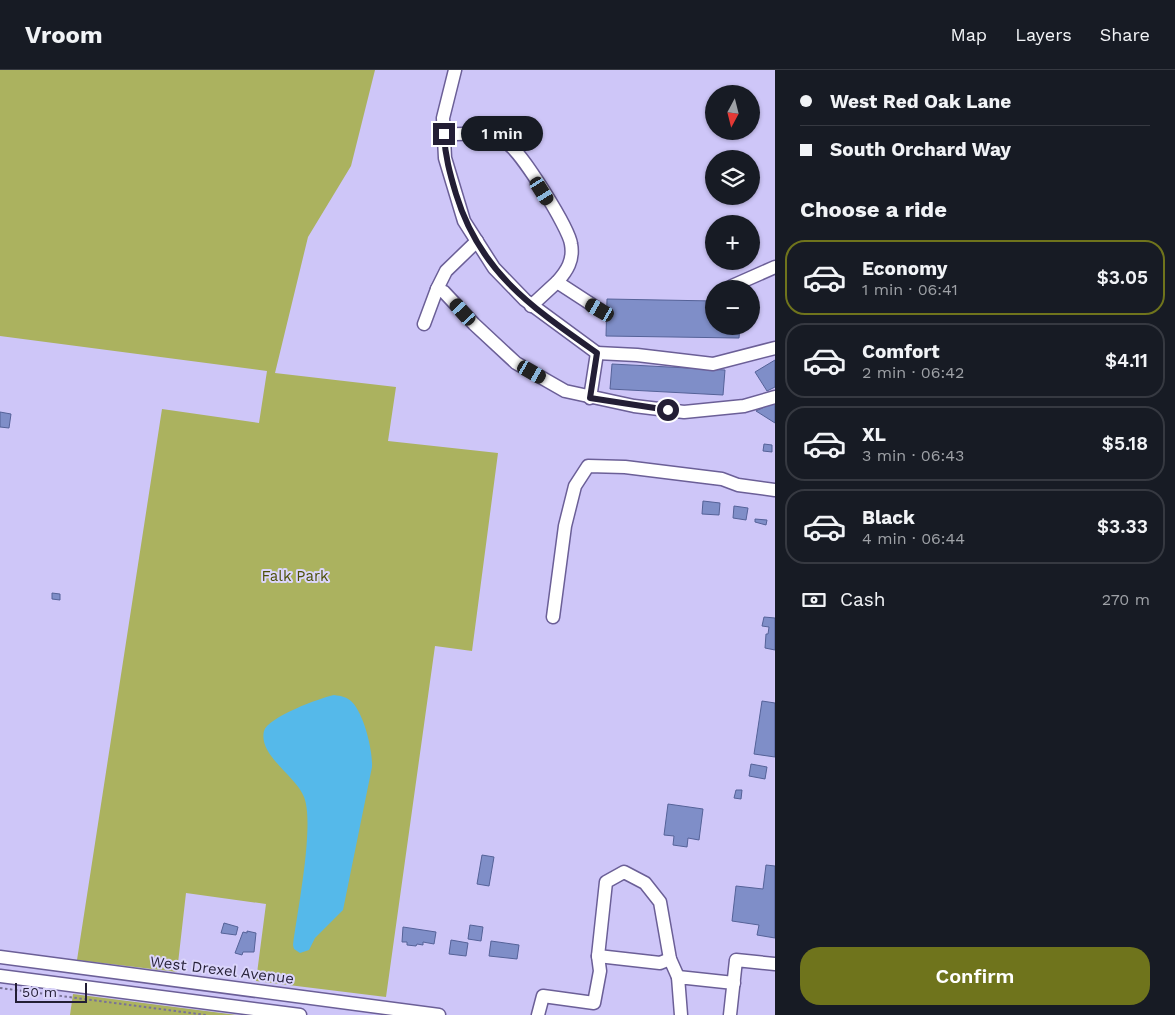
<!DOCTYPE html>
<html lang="en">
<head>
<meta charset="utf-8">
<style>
	:root { --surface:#171b24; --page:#20242c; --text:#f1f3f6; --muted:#9ea1a6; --line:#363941; --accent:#6f741c }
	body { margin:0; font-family:"Work Sans",sans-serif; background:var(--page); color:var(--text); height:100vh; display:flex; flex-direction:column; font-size:19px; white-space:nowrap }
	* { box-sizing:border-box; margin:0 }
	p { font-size:16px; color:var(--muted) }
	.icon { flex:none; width:28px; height:28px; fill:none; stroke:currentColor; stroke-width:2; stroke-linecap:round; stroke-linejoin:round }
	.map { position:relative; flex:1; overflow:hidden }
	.sheet { display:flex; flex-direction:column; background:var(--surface); width:400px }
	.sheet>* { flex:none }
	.banner { display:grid; align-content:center; height:110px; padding:0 25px; background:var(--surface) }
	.needle { width:32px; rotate:187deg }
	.tools { position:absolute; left:705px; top:15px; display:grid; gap:10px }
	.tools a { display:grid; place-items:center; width:55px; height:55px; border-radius:50%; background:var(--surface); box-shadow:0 1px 4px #0004; font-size:25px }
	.scale { position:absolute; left:15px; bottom:12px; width:72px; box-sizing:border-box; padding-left:5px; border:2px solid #231e35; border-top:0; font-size:14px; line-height:18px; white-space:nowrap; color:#231e35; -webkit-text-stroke:4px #dbd5fb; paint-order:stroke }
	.end { position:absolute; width:22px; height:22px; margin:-11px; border:6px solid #231e35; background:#fff; box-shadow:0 0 0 2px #fff }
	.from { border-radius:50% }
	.bubble { position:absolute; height:35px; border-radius:18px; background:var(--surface); box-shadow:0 1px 4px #0004; font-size:16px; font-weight:600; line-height:35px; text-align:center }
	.car { position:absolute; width:15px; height:30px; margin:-15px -8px; border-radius:6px; box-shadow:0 0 4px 1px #0007; background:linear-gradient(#222 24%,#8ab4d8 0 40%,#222 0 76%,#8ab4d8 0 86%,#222 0) }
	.banner b { display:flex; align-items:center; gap:18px; height:48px; font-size:19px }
	.banner b+b { border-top:1px solid var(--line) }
	.banner i { width:12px; height:12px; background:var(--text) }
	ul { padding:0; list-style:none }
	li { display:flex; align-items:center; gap:15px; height:75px; margin:0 10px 8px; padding:0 15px; border:2px solid var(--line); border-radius:20px }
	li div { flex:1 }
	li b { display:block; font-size:19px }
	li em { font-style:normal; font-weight:600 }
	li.on { border-color:var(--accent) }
	li>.icon { width:45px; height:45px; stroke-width:1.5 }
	h2 { padding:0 25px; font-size:22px; line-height:60px }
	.pay { display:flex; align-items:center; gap:12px; height:55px; padding:0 25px; font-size:19px }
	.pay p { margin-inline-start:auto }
	.primary-button { display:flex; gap:10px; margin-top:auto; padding:10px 25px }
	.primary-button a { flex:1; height:58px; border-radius:20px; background:var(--accent); color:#fff; font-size:20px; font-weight:600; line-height:58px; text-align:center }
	header { display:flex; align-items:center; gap:30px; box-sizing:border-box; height:70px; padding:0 25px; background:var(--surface); border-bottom:1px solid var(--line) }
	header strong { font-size:24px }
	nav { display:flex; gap:28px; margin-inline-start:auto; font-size:18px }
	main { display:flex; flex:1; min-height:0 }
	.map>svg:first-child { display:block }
	.green { fill:#abb25f }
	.water { fill:#55b9ea }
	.building { fill:#7f8ec8; stroke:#556298 }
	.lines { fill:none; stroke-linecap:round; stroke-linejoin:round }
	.minor-casing { stroke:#6b5f97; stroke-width:15 }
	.path { stroke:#797297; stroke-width:2; stroke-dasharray:2.5 2.5; stroke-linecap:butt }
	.minor { stroke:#fff; stroke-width:12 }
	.route { stroke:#231e35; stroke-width:6 }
	.labels { text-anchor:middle; stroke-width:4; stroke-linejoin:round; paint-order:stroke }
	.park-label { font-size:15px; fill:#4c4f07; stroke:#dbd5fb }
	.street-label { font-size:15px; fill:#231e35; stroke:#dbd5fb }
</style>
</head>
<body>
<header>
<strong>Vroom</strong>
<nav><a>Map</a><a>Layers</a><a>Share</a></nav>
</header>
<main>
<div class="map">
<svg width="775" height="945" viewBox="0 0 775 945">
	<rect width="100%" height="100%" fill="#cec6f8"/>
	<!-- green -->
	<g class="green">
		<polygon points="0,0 375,0 351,96 308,167 275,303 396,317 388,371 498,383 472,581 435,576 386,927 256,911 266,834 186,823 177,902 77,890 162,339 259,353 267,301 0,266"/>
		<polygon points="73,924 237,945 70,945"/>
	</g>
	<!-- water -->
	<path class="water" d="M334 625C341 626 347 627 352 632 364 644 373 681 372 697L343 840 315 868 309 880 300 883 294 879 293 875C297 843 315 754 304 727 296 706 258 685 264 661 268 647 320 628 334 625Z"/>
	<!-- building -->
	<g class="building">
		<polygon points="607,229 714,231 714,256 740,256 739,268 606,266"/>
		<polygon points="775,290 775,317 767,321 755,302"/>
		<polygon points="612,294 725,300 723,325 610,319"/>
		<polygon points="775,332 775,353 756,341"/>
		<polygon points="0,342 11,344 9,358 0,357"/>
		<polygon points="764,374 772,375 772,382 763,381"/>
		<polygon points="703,431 720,433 719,445 702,444"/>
		<polygon points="734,436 748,438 746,450 733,448"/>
		<polygon points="755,449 767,450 766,455 755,452"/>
		<polygon points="52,523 60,524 60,530 52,529"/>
		<polygon points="764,547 775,548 775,580 765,578 766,564 768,564 769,557 762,556"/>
		<polygon points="762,631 775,633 775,687 754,684"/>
		<polygon points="751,694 767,697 765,709 749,706"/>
		<polygon points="736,720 742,720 741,729 734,728"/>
		<polygon points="668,734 703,739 699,770 688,768 687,777 673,775 674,766 664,765"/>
		<polygon points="482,785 494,787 489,816 477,814"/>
		<polygon points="766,795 775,796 775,868 757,865 759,855 732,851 736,816 763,819"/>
		<polygon points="224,853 238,857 236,865 221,863"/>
		<polygon points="470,855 483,857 481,871 468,869"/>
		<polygon points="403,857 436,862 434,874 423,872 423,875 417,874 416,876 407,875 407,872 402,872"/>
		<polygon points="247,861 256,863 254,882 243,882 242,885 235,883 243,862 247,863"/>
		<polygon points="451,870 468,873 466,886 449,884"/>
		<polygon points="491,871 519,875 517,889 489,886"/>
	</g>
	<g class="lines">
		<defs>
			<g id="minor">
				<polyline points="455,0 443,48 445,88 464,151 494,198 525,230 597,283"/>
				<path d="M444 65C464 63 491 62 508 74 522 83 569 158 571 174 574 190 567 201 557 212"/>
				<polyline points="732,216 775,197"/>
				<polyline points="437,219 446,201 477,171"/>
				<polyline points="531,236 557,212 600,240"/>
				<polyline points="424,254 437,219 444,222 474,254 516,293 565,321 634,336 684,342 744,336 775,327"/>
				<polyline points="597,283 637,285 713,294 775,278"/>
				<polyline points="590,328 597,283"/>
				<polyline points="553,547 565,456 575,416 588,396 625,397 722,409 738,415 775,420"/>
				<polyline points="598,886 660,893 670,889"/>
				<polyline points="0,887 439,945"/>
				<polyline points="0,906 300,945"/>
				<polyline points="538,945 543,926 594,933 600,901 598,886 606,812 624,802 645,813 660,832 670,889 678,907"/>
				<polyline points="681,945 678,907 734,913"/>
				<polyline points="730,945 736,890 775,894"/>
			</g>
		</defs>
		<!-- minor casing -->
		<use href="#minor" class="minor-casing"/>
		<!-- path -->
		<polyline class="path" points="0,918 206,945"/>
		<!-- minor -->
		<use href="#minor" class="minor"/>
	</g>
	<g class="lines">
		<!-- route -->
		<path class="route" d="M444 64C445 86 450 104 456 124 480 203 533 238 597 283L590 328 668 340"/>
	</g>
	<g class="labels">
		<!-- park labels -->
		<g class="park-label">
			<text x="295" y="511">Falk Park</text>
		</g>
		<!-- street labels -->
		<g class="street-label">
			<text transform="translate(222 900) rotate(7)" y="5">West Drexel Avenue</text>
		</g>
	</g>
</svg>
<div class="tools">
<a><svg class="needle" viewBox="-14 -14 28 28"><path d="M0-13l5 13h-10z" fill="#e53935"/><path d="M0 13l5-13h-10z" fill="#9ea1a6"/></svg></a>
<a><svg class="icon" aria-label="layers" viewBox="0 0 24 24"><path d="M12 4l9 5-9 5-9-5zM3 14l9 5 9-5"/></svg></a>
<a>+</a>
<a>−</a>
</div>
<div class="scale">50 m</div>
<i class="end from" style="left:668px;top:340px"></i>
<i class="end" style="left:444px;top:64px"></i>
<div class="bubble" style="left:461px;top:46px;width:82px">1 min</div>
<i class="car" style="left:542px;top:121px;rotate:148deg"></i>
<i class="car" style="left:600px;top:240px;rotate:300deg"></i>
<i class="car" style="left:463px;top:242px;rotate:318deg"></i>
<i class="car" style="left:532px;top:302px;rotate:120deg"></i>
</div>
<section class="sheet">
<div class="banner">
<b><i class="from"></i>West Red Oak Lane</b>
<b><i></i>South Orchard Way</b>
</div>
<h2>Choose a ride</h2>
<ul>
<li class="on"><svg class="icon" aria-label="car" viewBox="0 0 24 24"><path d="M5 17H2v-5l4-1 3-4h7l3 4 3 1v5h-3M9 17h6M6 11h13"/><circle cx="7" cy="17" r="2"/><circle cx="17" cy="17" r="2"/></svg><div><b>Economy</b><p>1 min · 06:41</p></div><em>$3.05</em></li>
<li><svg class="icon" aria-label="car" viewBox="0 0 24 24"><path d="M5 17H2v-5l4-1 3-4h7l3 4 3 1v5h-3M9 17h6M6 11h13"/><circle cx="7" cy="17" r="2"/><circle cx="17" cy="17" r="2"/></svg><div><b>Comfort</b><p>2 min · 06:42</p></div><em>$4.11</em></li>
<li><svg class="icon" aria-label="car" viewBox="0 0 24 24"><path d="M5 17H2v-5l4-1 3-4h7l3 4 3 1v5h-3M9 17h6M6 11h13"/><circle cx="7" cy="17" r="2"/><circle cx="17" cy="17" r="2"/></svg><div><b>XL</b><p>3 min · 06:43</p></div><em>$5.18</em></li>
<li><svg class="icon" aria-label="car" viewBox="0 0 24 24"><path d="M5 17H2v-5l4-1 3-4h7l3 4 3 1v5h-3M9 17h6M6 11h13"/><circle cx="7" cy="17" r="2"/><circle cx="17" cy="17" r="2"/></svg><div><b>Black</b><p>4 min · 06:44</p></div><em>$3.33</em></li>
</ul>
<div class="pay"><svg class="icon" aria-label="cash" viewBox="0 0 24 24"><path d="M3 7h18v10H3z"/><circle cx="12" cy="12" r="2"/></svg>Cash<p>270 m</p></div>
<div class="primary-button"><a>Confirm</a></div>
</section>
</main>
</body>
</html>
